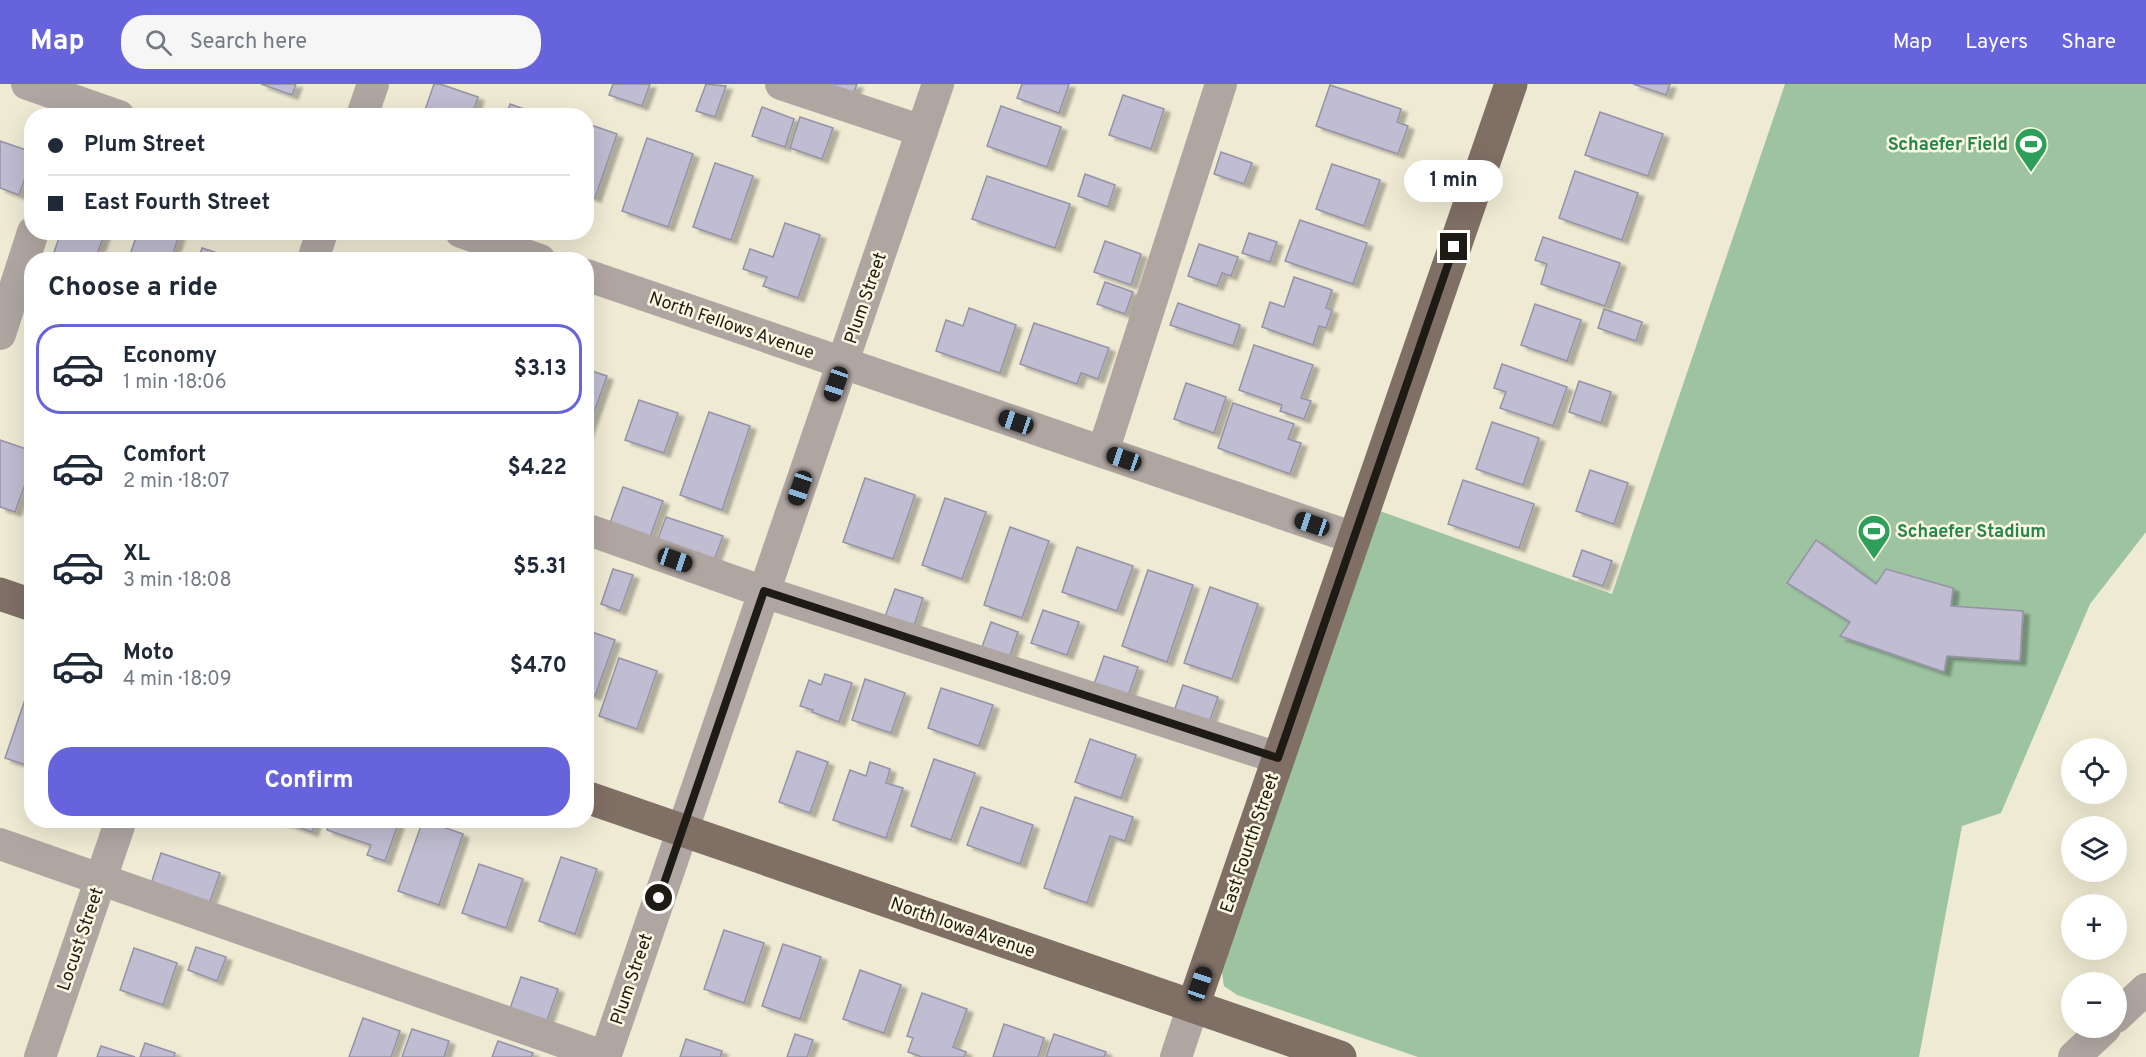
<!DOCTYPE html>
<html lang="en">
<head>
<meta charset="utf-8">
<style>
	:root { --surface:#fff; --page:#f6f6f7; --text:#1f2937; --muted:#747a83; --line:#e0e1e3; --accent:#6663dc }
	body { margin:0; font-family:Overpass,sans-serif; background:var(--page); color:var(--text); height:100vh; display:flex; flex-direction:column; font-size:22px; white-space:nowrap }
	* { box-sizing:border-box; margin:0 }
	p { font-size:20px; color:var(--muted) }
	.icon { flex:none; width:33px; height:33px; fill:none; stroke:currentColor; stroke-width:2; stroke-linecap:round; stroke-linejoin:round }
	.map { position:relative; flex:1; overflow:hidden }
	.panel { position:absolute; left:24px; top:168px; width:570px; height:576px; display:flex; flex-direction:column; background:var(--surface); border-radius:24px; box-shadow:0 6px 24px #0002 }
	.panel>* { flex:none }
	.guide { position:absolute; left:24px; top:24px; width:570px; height:132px; border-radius:24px; box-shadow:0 6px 24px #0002; display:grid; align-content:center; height:132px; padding:0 24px; background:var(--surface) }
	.tools { position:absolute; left:2061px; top:654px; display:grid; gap:12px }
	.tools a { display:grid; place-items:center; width:66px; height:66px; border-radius:50%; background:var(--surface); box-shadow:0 6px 24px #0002; font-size:30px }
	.end { position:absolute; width:27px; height:27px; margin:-14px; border:8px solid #1d1b13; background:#fff; box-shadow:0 0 0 3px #fff }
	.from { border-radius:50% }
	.bubble { position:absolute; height:42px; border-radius:21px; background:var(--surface); box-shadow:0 6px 24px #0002; font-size:20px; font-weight:700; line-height:42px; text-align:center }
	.car { position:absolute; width:18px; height:36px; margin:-18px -9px; border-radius:8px; box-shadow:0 0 4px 2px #0007; background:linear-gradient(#222 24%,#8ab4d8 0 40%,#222 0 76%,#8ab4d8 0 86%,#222 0) }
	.guide b { display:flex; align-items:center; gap:21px; height:57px; font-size:22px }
	.guide b+b { border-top:2px solid var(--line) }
	.guide i { width:15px; height:15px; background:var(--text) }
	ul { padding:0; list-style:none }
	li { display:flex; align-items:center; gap:18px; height:90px; margin:0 12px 9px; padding:0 12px; border:3px solid transparent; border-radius:24px }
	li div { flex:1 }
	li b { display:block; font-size:22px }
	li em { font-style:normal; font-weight:700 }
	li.on { border-color:var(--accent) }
	li>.icon { width:54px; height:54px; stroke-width:1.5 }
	h2 { padding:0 24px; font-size:27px; line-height:72px }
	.action { display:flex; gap:12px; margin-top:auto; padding:12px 24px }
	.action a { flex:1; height:69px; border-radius:24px; background:var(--accent); color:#fff; font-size:24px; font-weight:700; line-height:69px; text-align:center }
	header { display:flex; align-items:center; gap:36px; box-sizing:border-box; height:84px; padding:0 30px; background:var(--accent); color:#fff }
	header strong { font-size:28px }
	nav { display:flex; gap:33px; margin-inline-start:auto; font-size:21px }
	.search { width:420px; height:54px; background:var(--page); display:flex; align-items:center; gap:15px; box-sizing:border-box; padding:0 21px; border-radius:24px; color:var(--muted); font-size:22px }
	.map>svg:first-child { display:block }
	.green { fill:#9dc3a1 }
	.building { fill:#c0bcd1; stroke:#9692a7; stroke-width:1.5; filter:url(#shadow) }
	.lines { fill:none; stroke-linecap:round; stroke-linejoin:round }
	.minor { stroke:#b0a6a1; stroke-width:32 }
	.major { stroke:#806f65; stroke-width:33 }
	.route { stroke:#1d1b13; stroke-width:8 }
	.labels { text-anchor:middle; stroke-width:5; stroke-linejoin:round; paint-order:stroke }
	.leisure-label { font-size:18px; font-weight:bold; fill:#27864d; stroke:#fbf7e0; text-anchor:end }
	.street-label { font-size:18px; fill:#1d1b13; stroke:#fbf7e0 }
</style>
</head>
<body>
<header>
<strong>Map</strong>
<div class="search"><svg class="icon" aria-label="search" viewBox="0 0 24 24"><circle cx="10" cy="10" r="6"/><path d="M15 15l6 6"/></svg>Search here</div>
<nav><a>Map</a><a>Layers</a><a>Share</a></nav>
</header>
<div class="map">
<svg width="2146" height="973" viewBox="0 0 2146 973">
	<defs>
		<filter id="shadow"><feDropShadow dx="6" dy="4" stdDeviation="1.5" flood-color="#0004"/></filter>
	</defs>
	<rect width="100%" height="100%" fill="#eeead3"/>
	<!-- green -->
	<polygon class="green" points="1785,0 2146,0 2146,448 2090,520 2001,729 1962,742 1919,973 1418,973 1237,911 1224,902 1221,882 1377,426 1612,510"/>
	<!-- building -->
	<g class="building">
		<polygon points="261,0 296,0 292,11"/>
		<polygon points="434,0 440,0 478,13 472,32 423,32"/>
		<polygon points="613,0 650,0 642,22 609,11"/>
		<polygon points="706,0 726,2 715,33 696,27"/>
		<polygon points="814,0 857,0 852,13"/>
		<polygon points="1022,0 1069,0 1059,29 1017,14"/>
		<polygon points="1633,0 1670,0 1666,11"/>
		<polygon points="1330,1 1401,25 1397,38 1408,42 1398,70 1316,42"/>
		<polygon points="1123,11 1164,25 1151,65 1109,51"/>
		<polygon points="510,20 544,32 506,32"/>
		<polygon points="1001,22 1061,43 1047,83 987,62"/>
		<polygon points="762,23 794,35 785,63 752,52"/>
		<polygon points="1600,28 1663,50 1648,92 1585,71"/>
		<polygon points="800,33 833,44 822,75 790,64"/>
		<polygon points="591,41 617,50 595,114 586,111 586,54"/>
		<polygon points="647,54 693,70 668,143 622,127"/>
		<polygon points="0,57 32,68 32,74 19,111 0,104"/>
		<polygon points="1221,68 1252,79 1244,100 1214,90"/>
		<polygon points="715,79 753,92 731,156 693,143"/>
		<polygon points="1332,80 1380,96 1364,142 1316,125"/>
		<polygon points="1575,87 1638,109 1622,156 1559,134"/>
		<polygon points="1085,90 1115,101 1108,123 1078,112"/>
		<polygon points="987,92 1070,120 1055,164 972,135"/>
		<polygon points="1300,136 1367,159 1353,200 1285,177"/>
		<polygon points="785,139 820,151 798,214 763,202 767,193 743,185 750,165 773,173"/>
		<polygon points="61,148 105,148 95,176 52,174"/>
		<polygon points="138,148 172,148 179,151 171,176 128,176"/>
		<polygon points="1249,149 1277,158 1270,178 1242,169"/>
		<polygon points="1543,153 1620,179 1605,222 1541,200 1547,180 1535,176"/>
		<polygon points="1105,157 1141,170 1131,201 1094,188"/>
		<polygon points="1199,160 1238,173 1231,192 1222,189 1217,202 1188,192"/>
		<polygon points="202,164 236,175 236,176 198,176"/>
		<polygon points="1294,193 1332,206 1326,224 1332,226 1326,244 1319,242 1313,261 1262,243 1270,218 1284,223"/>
		<polygon points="1105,198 1133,208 1125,230 1097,220"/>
		<polygon points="1178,219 1240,241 1233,262 1170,241"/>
		<polygon points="1535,220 1581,236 1567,277 1521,261"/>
		<polygon points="969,224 1016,241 1000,289 936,267 946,236 963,242"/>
		<polygon points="1604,225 1642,238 1636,257 1598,244"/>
		<polygon points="1034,239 1109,264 1098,295 1081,289 1077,300 1020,280"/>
		<polygon points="1254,261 1313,281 1301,314 1311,317 1304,335 1280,327 1282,321 1239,306"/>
		<polygon points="1502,280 1567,303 1553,342 1500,324 1506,308 1494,304"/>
		<polygon points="586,285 607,292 586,351"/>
		<polygon points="1579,297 1611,308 1601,339 1569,328"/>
		<polygon points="1186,299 1226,313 1214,349 1174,335"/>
		<polygon points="639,316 678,329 664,369 625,356"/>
		<polygon points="1233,319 1294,340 1288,355 1301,359 1290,390 1218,364"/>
		<polygon points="709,328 750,342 722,426 680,411"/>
		<polygon points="1492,338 1539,354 1523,401 1476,385"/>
		<polygon points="0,356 32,367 32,381 15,428 0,423"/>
		<polygon points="1590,386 1628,399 1614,440 1576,427"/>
		<polygon points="865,394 915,411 893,475 843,458"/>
		<polygon points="1463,396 1534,420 1519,464 1448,440"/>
		<polygon points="623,403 663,417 650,453 610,439"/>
		<polygon points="945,414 986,428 962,495 922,481"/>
		<polygon points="666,433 723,452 712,482 655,463"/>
		<polygon points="1010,443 1049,457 1022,534 984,521"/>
		<polygon points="1816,456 1876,500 1886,485 1953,504 1951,522 2023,527 2020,577 1947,572 1944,588 1840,552 1850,538 1787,499"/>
		<polygon points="1077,463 1133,482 1117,527 1062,508"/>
		<polygon points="1582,466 1612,477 1603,502 1573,492"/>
		<polygon points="613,485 633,491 620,527 601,520"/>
		<polygon points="1148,486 1193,501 1167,578 1122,562"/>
		<polygon points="1210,503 1258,520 1232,595 1184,579"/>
		<polygon points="895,505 923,514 911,551 882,541"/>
		<polygon points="1043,526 1079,538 1067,571 1031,559"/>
		<polygon points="991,538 1018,548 1006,583 978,574"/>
		<polygon points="586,546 615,556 595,612 586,609"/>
		<polygon points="1104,572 1138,583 1126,618 1092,606"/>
		<polygon points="619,574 657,587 637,645 599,632"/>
		<polygon points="825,590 852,599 839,638 812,628 813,626 800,622 809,596 821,601"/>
		<polygon points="865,595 905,609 891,649 852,636"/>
		<polygon points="30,601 32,602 32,683 5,674"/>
		<polygon points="1183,601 1218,613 1206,648 1171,636"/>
		<polygon points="941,604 993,621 979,662 928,644"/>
		<polygon points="1090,655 1136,671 1121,714 1075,698"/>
		<polygon points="797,667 828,678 810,729 779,718"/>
		<polygon points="934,675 975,689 951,756 911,742"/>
		<polygon points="870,678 890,685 886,699 903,704 886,754 833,736 850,686 866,692"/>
		<polygon points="1075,713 1133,733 1125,757 1110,752 1087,819 1044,804"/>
		<polygon points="981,723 1033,741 1020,780 967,761"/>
		<polygon points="277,736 316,736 312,748"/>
		<polygon points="330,736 387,736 398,740 385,777 367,771 371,761 327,746"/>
		<polygon points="423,736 463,750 439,821 398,807"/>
		<polygon points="161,769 220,789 207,826 149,806"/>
		<polygon points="561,773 597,785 575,850 539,837"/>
		<polygon points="479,780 523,795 506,844 462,829"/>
		<polygon points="724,846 764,859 744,919 704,905"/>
		<polygon points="783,860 821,873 800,935 762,922"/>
		<polygon points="196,863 226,873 217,897 188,886"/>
		<polygon points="134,864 177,879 163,921 120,906"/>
		<polygon points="860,886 901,901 884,949 843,935"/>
		<polygon points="521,893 558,905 545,942 508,930"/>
		<polygon points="922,909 967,925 953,963 966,968 964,973 922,973 908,968 913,954 907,952"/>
		<polygon points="363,934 400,947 391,973 349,973"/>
		<polygon points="1004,940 1044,954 1038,973 993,973"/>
		<polygon points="412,945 449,957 444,973 402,973"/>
		<polygon points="795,950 813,956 807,973 787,973"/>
		<polygon points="1054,950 1106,968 1104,973 1046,973"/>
		<polygon points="686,955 722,967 720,973 680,973"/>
		<polygon points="498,957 533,969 531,973 492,973"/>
		<polygon points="145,959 175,969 174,973 140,973"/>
		<polygon points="101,962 135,973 97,973"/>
	</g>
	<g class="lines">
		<!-- minor -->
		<g class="minor">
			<polyline points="27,0 119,32"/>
			<polyline points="781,0 922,47"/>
			<polyline points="362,32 373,0"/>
			<polyline points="461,148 540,176"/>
			<polyline points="313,176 322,148"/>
			<polyline points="586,191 1354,454"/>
			<polyline points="0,250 33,148"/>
			<polyline points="1103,368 1221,0"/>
			<polyline points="586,445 764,508 1278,674"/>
			<polyline points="0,760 606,973"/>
			<polyline points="2116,933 2146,905"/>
			<polyline points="40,973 121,736"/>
			<polyline points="605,973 938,0"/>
			<polyline points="1176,973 1193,922"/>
			<polyline points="2074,973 2105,944"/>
		</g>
		<!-- major -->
		<g class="major">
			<polyline points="0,510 32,521"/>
			<polyline points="586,713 1340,973"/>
			<polyline points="1193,922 1511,0"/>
		</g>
	</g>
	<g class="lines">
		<!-- route -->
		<polyline class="route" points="659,814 764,507 1278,674 1454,163"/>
	</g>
	<!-- icons -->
	<defs>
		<symbol id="stadium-pin" viewBox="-11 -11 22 30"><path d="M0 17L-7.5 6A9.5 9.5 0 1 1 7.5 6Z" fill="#2e9e5b" stroke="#fbf7e0"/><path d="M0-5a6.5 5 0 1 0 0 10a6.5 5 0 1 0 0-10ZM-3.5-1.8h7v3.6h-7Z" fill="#fff"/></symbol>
	</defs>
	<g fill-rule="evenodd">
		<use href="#stadium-pin" x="2012" y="41" width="38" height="52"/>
		<use href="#stadium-pin" x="1855" y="428" width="38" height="52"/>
	</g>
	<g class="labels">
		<!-- leisure labels -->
		<g class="leisure-label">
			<text x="2008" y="66">Schaefer Field</text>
			<text x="1897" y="453" text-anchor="start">Schaefer Stadium</text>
		</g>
		<!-- street labels -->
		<g class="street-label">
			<text transform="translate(865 214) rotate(-71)" y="6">Plum Street</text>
			<text transform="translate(732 241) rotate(19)" y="6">North Fellows Avenue</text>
			<text transform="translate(1249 759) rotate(-71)" y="6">East Fourth Street</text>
			<text transform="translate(963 843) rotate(19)" y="6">North Iowa Avenue</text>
			<text transform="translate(80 855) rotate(-71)" y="6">Locust Street</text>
			<text transform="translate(631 895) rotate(-71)" y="6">Plum Street</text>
		</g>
	</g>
</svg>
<div class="tools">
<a><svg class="icon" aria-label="locate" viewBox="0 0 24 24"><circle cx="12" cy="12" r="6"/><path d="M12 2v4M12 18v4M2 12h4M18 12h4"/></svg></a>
<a><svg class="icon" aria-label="layers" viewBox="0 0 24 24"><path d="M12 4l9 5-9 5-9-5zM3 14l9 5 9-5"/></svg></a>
<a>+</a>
<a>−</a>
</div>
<i class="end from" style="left:659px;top:814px"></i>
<i class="end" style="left:1454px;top:163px"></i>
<div class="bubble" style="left:1404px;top:76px;width:99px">1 min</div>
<i class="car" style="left:836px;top:300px;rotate:199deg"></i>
<i class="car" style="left:1016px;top:338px;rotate:289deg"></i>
<i class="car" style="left:1124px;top:375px;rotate:289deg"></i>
<i class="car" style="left:800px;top:404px;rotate:199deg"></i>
<i class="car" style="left:1312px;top:440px;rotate:289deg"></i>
<i class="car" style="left:675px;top:476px;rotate:109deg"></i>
<i class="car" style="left:1200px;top:900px;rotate:19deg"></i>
<div class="guide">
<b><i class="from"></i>Plum Street</b>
<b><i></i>East Fourth Street</b>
</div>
<section class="panel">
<h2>Choose a ride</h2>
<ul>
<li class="on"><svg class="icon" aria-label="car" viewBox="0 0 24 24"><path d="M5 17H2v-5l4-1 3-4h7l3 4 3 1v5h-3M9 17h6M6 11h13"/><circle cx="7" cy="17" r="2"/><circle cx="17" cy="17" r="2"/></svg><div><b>Economy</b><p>1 min · 18:06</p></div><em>$3.13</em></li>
<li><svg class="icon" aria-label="car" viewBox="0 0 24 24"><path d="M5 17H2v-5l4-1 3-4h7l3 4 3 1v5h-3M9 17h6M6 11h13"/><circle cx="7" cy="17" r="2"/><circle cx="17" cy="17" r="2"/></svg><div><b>Comfort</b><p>2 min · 18:07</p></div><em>$4.22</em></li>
<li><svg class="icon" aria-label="car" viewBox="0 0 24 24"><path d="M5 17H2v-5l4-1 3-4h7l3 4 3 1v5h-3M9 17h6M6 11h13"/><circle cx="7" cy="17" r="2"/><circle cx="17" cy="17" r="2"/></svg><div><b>XL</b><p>3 min · 18:08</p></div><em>$5.31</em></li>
<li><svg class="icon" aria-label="car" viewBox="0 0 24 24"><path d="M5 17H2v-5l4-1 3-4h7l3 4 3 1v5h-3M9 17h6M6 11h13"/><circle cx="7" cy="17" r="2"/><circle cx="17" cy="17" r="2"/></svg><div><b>Moto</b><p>4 min · 18:09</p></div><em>$4.70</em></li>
</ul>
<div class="action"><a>Confirm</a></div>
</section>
</div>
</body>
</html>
